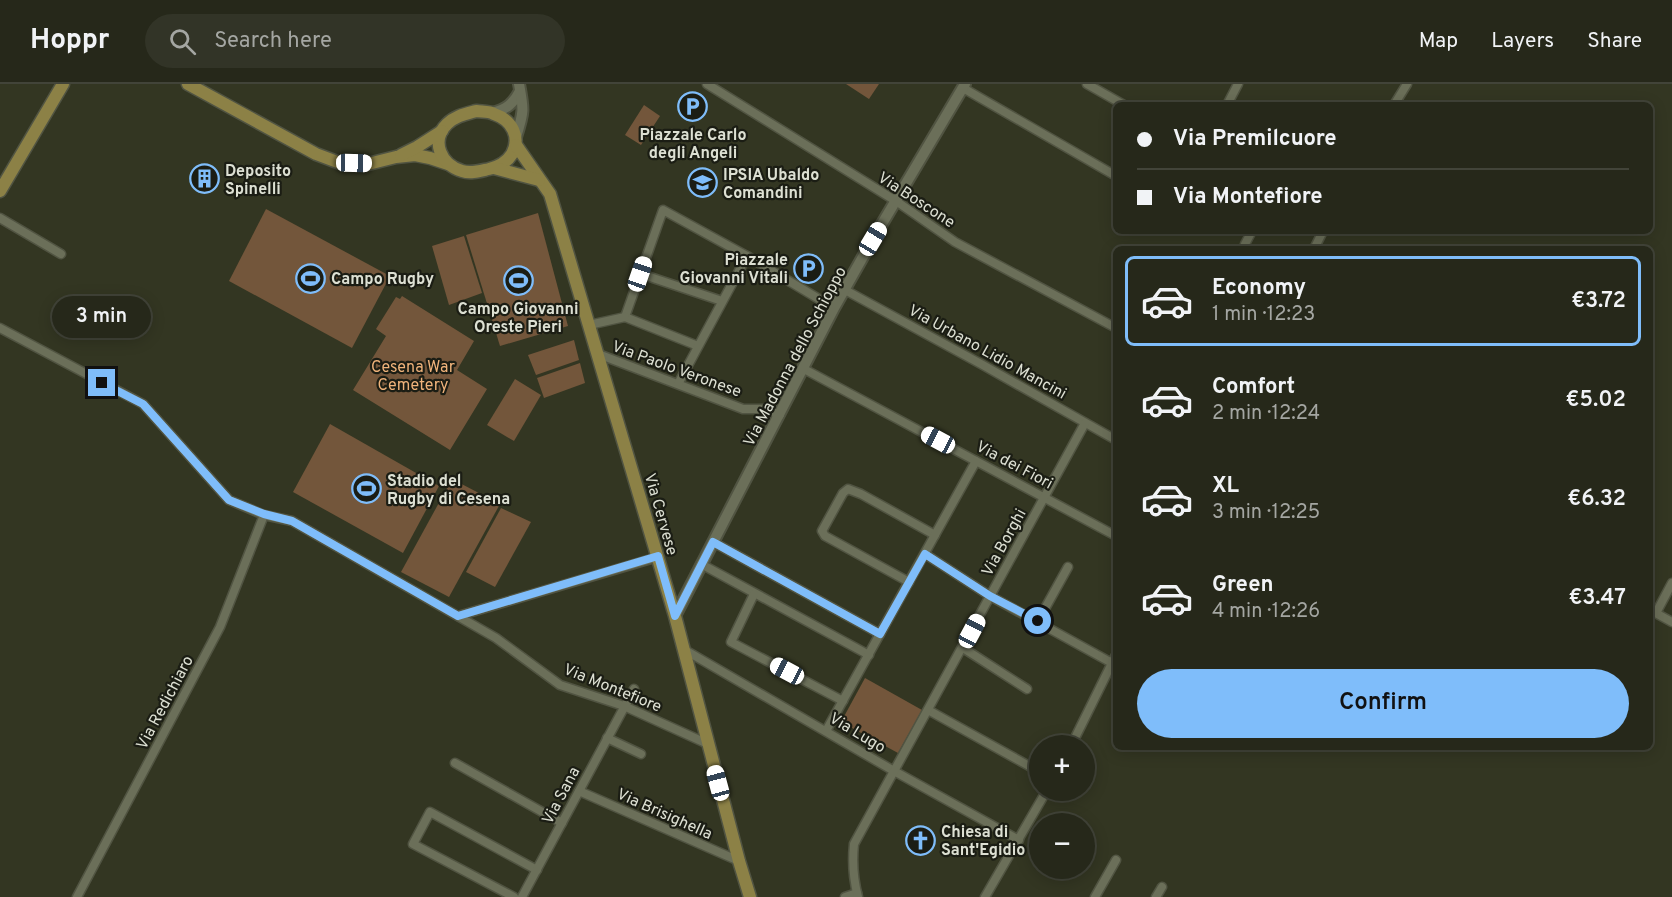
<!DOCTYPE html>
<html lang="en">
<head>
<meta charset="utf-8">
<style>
	:root { --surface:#26281a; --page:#323427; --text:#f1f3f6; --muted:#a4a6a2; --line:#424439; --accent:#7fbdfa }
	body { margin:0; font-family:Overpass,sans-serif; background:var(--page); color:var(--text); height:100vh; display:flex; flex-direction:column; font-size:22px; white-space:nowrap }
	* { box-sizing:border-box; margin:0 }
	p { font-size:20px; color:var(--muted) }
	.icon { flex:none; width:33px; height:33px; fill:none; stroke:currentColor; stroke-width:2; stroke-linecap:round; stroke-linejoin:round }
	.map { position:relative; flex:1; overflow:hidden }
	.side { position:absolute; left:1113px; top:162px; width:540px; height:504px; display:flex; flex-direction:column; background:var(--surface); border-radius:9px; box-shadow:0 3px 15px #0003,0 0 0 2px var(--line) }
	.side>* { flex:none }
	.guide { position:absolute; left:1113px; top:18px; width:540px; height:132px; border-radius:9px; box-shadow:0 3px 15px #0003,0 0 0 2px var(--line); display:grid; align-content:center; height:132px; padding:0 24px; background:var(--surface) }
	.fabs { position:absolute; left:1029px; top:651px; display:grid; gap:12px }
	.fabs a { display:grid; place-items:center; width:66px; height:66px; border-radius:50%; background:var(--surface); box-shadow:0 3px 15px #0003,0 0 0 2px var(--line); font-size:30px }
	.end { position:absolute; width:27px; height:27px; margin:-14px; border:8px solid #7fbdfa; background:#111; box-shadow:0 0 0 3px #111 }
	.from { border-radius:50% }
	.bubble { position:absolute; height:42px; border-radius:21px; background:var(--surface); box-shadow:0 3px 15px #0003,0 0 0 2px var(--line); font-size:20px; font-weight:600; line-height:42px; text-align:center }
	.car { position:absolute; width:18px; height:36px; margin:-18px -9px; border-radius:8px; box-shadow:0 0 4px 2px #0007; background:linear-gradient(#fff 24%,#345 0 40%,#fff 0 76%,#345 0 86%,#fff 0) }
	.guide b { display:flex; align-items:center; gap:21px; height:57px; font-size:22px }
	.guide b+b { border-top:2px solid var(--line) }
	.guide i { width:15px; height:15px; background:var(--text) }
	ul { padding:10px 0 0; list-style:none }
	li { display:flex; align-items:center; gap:18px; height:90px; margin:0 12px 9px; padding:0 12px; border:3px solid transparent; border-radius:9px }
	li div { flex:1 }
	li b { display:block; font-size:22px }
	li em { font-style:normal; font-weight:600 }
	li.on { border-color:var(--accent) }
	li>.icon { width:54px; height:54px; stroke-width:1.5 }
	.action { display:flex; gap:12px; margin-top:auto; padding:12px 24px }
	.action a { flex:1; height:69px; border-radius:36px; background:var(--accent); color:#111; font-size:24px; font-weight:600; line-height:69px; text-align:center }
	header { display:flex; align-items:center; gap:36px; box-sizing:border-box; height:84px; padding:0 30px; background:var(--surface); border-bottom:2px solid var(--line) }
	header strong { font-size:28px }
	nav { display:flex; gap:33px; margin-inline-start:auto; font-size:21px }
	.search { width:420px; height:54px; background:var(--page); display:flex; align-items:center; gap:15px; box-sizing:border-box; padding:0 21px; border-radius:33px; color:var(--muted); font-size:22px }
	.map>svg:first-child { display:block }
	.green { fill:#73563b }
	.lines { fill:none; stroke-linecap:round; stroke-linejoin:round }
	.minor-casing { stroke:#515442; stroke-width:11 }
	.tertiary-casing { stroke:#515442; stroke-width:14 }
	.secondary-casing { stroke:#515442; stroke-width:15 }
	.minor { stroke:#6b6f59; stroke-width:8 }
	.tertiary { stroke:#6b6f59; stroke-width:10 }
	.secondary { stroke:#8c8146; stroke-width:12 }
	.route { stroke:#7fbdfa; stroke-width:8 }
	.labels { text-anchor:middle; stroke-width:4.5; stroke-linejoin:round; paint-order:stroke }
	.poi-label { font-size:16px; font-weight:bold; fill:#dde0d3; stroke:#1b1d14; text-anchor:start }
	.street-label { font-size:16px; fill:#dde0d3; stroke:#1b1d14 }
	.park-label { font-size:16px; fill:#efb37b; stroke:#1b1d14 }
</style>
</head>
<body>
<header>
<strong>Hoppr</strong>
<div class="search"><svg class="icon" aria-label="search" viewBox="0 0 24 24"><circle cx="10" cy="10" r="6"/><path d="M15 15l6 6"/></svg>Search here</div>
<nav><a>Map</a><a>Layers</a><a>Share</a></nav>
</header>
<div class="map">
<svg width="1672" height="813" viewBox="0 0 1672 813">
	<rect width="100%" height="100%" fill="#333622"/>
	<!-- green -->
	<g class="green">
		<polygon points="846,0 879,0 869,15"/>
		<polygon points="644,21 660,32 641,61 625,51"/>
		<polygon points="266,125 390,192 352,264 229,197"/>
		<polygon points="538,129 568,242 500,262 466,151"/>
		<polygon points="464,152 482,209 449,221 432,162"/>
		<polygon points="402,212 474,257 457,286 487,305 450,366 353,306 386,252 376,245 396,213 400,215"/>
		<polygon points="574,256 579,276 536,291 528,271"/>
		<polygon points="580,279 585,299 544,314 537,294"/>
		<polygon points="515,295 541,311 514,357 487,341"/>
		<polygon points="330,340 439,402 403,469 293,408"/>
		<polygon points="452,395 500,420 449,513 401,488"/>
		<polygon points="501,424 531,438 495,503 466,488"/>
		<polygon points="865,594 922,626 898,669 841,638"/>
	</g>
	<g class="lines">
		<defs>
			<g id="minor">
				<polyline points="707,0 896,117 955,158 1116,244"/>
				<polyline points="1087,0 1124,21"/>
				<polyline points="963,4 1116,92"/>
				<polyline points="1227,21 1238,0"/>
				<polyline points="1394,21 1407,0"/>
				<polyline points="0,134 61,170"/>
				<polyline points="1245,160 1252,147"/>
				<polyline points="1314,165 1323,147"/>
				<polyline points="641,190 722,217"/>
				<polyline points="845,206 981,280 1116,356"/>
				<polyline points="625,233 663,126 747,172 834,224"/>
				<polyline points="625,233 698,262"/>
				<polyline points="589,241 625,233"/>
				<polyline points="0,244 143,320 229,416 264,431 292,437 496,554 560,601 624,622 708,660"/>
				<polyline points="598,270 743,325 765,325 780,331"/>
				<polyline points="804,285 1116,452"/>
				<polyline points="678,300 747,172"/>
				<polyline points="713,458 880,550"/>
				<polyline points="925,470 990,512 1112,579"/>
				<polyline points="701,480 869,571"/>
				<polyline points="909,498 825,452 822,447 843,409 848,405 861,410 935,451"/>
				<polyline points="754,510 731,558 843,617"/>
				<polyline points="1650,526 1672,538"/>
				<polyline points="1656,529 1672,499"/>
				<polyline points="458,532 658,473"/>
				<polyline points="1038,537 1068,483"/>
				<polyline points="963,564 1027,605"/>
				<polyline points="683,565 894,687 1019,756"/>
				<polyline points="928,626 1040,688"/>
				<polyline points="826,647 976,377"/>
				<polyline points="607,654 641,670"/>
				<polyline points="1071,662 1116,571"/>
				<polyline points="455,679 562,739"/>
				<polyline points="579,707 739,777"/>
				<polyline points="77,813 220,543 264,431"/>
				<polyline points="514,813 413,760 430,728 537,786"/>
				<polyline points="522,813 634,605"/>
				<polyline points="845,813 857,809"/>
				<path d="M858 813C853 794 852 779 854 760L1085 339"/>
				<polyline points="985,813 1047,706"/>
				<polyline points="1095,813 1116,776"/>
				<polyline points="1156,813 1162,803"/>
			</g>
			<g id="tertiary">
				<path d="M492 29C507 25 513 20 520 7"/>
				<path d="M516 53C524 28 524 26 519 0"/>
				<polyline points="675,532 834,224 873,155 965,0"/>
			</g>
			<g id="secondary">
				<polyline points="188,0 316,70 340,79 368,80 396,73 415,71 430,74 448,80"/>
				<path d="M476 27C482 28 489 27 494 30 512 36 521 53 512 70 507 78 498 83 489 85 480 87 471 90 462 87 441 81 430 57 447 40 455 32 465 30 476 27Z"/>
				<polyline points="516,61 550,110 675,532 739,777 750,813"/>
				<polyline points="401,71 417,63 442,47"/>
				<polyline points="494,84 539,96"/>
				<polyline points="0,107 63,0"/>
			</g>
		</defs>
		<!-- minor casing -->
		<use href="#minor" class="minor-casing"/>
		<!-- tertiary casing -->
		<use href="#tertiary" class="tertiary-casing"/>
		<!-- secondary casing -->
		<use href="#secondary" class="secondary-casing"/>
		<!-- minor -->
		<use href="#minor" class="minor"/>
		<!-- tertiary -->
		<use href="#tertiary" class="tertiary"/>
		<!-- secondary -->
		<use href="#secondary" class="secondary"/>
	</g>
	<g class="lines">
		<!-- route -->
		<polyline class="route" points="102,299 143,320 229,416 264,430 292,437 458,532 658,472 675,532 713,458 880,550 925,470 990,512 1038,537"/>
	</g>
	<!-- icons -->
	<defs>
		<symbol id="parking-ring" viewBox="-11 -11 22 22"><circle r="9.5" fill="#1b1d14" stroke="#7fbdfa" stroke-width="1.5"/><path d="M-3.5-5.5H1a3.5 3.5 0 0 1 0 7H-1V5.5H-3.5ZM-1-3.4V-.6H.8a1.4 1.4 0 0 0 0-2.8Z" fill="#7fbdfa"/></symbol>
		<symbol id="building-ring" viewBox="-11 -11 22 22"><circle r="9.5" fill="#1b1d14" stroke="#7fbdfa" stroke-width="1.5"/><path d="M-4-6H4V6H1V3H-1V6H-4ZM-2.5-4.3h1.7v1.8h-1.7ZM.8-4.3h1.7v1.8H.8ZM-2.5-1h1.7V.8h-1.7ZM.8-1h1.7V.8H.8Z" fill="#7fbdfa"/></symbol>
		<symbol id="school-ring" viewBox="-11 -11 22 22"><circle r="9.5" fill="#1b1d14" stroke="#7fbdfa" stroke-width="1.5"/><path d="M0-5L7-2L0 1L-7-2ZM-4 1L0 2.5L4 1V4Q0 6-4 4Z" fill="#7fbdfa"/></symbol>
		<symbol id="stadium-ring" viewBox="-11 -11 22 22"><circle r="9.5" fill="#1b1d14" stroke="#7fbdfa" stroke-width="1.5"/><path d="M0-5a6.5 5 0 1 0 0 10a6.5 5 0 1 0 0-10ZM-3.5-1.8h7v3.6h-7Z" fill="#7fbdfa"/></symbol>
		<symbol id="church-ring" viewBox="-11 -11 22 22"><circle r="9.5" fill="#1b1d14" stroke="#7fbdfa" stroke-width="1.5"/><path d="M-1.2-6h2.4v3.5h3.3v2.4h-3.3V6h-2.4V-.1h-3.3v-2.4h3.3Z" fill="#7fbdfa"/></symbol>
	</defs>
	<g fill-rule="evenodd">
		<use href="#parking-ring" x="676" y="6" width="33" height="33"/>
		<use href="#building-ring" x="188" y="78" width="33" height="33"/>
		<use href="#school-ring" x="686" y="82" width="33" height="33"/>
		<use href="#parking-ring" x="792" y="168" width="33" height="33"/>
		<use href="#stadium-ring" x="294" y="178" width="33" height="33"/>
		<use href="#stadium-ring" x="502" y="180" width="33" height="33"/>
		<use href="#stadium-ring" x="350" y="388" width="33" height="33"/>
		<use href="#church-ring" x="904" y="740" width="33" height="33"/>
	</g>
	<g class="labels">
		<!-- poi labels -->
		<g class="poi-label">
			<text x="693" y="56" text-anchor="middle">Piazzale Carlo<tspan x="693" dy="18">degli Angeli</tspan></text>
			<text x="225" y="92">Deposito<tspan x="225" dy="18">Spinelli</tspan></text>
			<text x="723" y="96">IPSIA Ubaldo<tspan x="723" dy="18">Comandini</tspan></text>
			<text x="788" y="181" text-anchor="end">Piazzale<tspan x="788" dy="18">Giovanni Vitali</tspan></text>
			<text x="331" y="200">Campo Rugby</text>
			<text x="518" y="230" text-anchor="middle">Campo Giovanni<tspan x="518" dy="18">Oreste Pieri</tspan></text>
			<text x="387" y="402">Stadio del<tspan x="387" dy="18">Rugby di Cesena</tspan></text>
			<text x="941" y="753">Chiesa di<tspan x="941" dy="18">Sant'Egidio</tspan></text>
		</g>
		<!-- street labels -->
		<g class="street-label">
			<text transform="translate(917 115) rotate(33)" y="6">Via Boscone</text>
			<text transform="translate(988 267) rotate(29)" y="6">Via Urbano Lidio Mancini</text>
			<text transform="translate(794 272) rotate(-62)" y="6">Via Madonna dello Schioppo</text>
			<text transform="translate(677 284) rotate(20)" y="6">Via Paolo Veronese</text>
			<text transform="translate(1015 380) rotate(28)" y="6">Via dei Fiori</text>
			<text transform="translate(662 430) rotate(74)" y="6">Via Cervese</text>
			<text transform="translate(1003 458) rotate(-61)" y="6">Via Borghi</text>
			<text transform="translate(613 603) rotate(22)" y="6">Via Montefiore</text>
			<text transform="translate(164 618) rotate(-62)" y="6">Via Redichiaro</text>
			<text transform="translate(858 648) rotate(31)" y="6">Via Lugo</text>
			<text transform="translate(560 711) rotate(-62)" y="6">Via Sana</text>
			<text transform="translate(665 729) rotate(24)" y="6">Via Brisighella</text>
		</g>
		<!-- park labels -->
		<g class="park-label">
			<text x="413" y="288">Cesena War<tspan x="413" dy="18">Cemetery</tspan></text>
		</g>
	</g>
</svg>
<div class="fabs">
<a>+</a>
<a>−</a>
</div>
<i class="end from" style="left:1038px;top:537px"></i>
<i class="end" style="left:102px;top:299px"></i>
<div class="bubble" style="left:52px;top:212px;width:99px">3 min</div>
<i class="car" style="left:354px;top:79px;rotate:91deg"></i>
<i class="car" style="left:873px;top:155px;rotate:31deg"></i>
<i class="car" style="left:640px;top:190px;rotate:19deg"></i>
<i class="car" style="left:938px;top:356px;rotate:298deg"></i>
<i class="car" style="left:972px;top:547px;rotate:28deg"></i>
<i class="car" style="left:787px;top:587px;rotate:298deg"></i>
<i class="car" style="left:718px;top:699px;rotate:345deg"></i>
<div class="guide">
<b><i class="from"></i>Via Premilcuore</b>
<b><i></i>Via Montefiore</b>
</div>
<section class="side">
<ul>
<li class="on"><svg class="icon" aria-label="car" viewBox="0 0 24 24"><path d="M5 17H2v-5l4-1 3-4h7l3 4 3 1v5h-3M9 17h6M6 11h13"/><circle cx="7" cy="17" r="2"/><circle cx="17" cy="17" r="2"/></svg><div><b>Economy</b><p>1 min · 12:23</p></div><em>€3.72</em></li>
<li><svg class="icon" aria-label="car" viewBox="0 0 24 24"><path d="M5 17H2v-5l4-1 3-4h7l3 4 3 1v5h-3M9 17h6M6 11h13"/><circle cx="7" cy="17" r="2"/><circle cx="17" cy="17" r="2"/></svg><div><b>Comfort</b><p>2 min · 12:24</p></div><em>€5.02</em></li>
<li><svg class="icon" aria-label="car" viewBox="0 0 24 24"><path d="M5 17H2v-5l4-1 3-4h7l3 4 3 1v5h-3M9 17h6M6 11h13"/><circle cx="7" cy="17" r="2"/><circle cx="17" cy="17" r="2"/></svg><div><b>XL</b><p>3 min · 12:25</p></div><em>€6.32</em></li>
<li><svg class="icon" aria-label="car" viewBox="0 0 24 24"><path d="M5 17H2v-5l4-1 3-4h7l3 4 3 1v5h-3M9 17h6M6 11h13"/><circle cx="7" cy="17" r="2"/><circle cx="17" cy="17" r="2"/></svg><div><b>Green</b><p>4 min · 12:26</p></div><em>€3.47</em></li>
</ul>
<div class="action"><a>Confirm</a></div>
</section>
</div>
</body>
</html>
